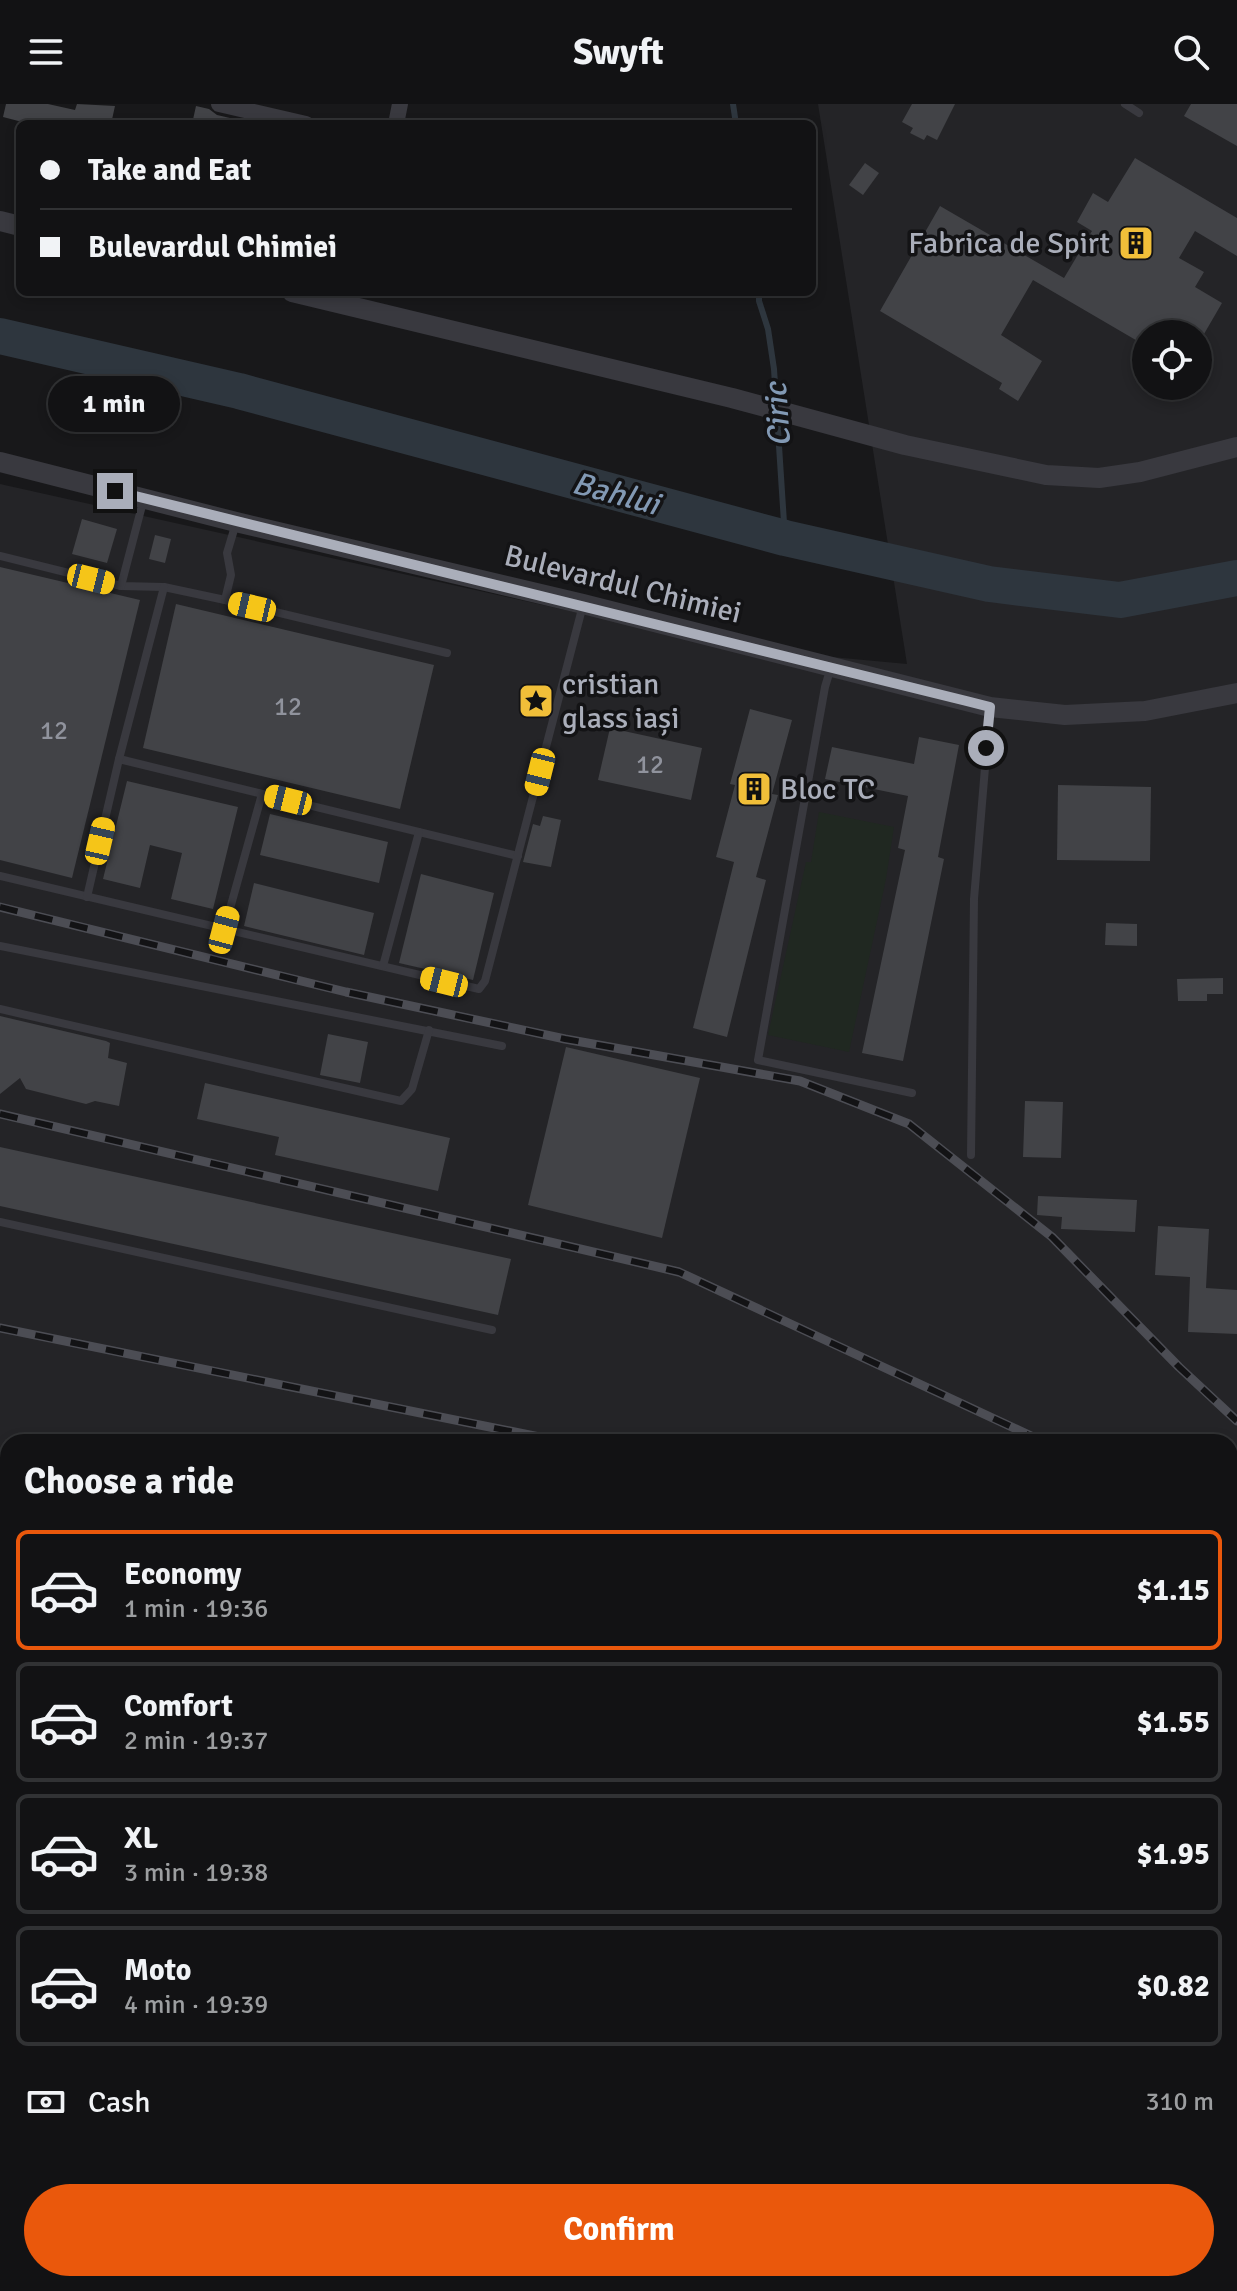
<!DOCTYPE html>
<html lang="en">
<head>
<meta charset="utf-8">
<style>
	:root { --surface:#121214; --page:#1b1b1d; --text:#f1f3f6; --muted:#9c9ea0; --line:#313234; --accent:#ea580c }
	body { margin:0; font-family:Signika,sans-serif; background:var(--page); color:var(--text); height:100vh; display:flex; flex-direction:column; font-size:30px; white-space:nowrap }
	* { box-sizing:border-box; margin:0 }
	p { font-size:26px; color:var(--muted) }
	.icon { flex:none; width:44px; height:44px; fill:none; stroke:currentColor; stroke-width:2; stroke-linecap:round; stroke-linejoin:round }
	.map { position:relative; flex:1; overflow:hidden }
	.drawer { position:absolute; left:0px; top:1330px; width:1238px; height:858px; display:flex; flex-direction:column; background:var(--surface); border-radius:24px 24px 0 0; box-shadow:0 4px 12px #0003,0 0 0 2px var(--line) }
	.drawer>* { flex:none }
	.top-card { position:absolute; left:16px; top:16px; width:800px; height:176px; border-radius:12px; box-shadow:0 4px 12px #0003,0 0 0 2px var(--line); display:grid; align-content:center; height:176px; padding:0 24px; background:var(--surface) }
	.fabs { position:absolute; left:1132px; top:216px; display:grid; gap:16px }
	.fabs a { display:grid; place-items:center; width:80px; height:80px; border-radius:50%; background:var(--surface); box-shadow:0 4px 12px #0003,0 0 0 2px var(--line); font-size:40px }
	.end { position:absolute; width:36px; height:36px; margin:-18px; border:10px solid #aaaeba; background:#111; box-shadow:0 0 0 4px #111 }
	.from { border-radius:50% }
	.bubble { position:absolute; height:56px; border-radius:28px; background:var(--surface); box-shadow:0 4px 12px #0003,0 0 0 2px var(--line); font-size:26px; font-weight:700; line-height:56px; text-align:center }
	.car { position:absolute; width:24px; height:48px; margin:-24px -12px; border-radius:10px; box-shadow:0 0 6px 2px #0007; background:linear-gradient(#f5c518 24%,#345 0 40%,#f5c518 0 76%,#345 0 86%,#f5c518 0) }
	.top-card b { display:flex; align-items:center; gap:28px; height:76px; font-size:30px }
	.top-card b+b { border-top:2px solid var(--line) }
	.top-card i { width:20px; height:20px; background:var(--text) }
	ul { padding:0; list-style:none }
	li { display:flex; align-items:center; gap:24px; height:120px; margin:0 16px 12px; padding:0 8px; border:4px solid var(--line); border-radius:12px }
	li div { flex:1 }
	li b { display:block; font-size:30px }
	li em { font-style:normal; font-weight:700 }
	li.current { border-color:var(--accent) }
	li>.icon { width:72px; height:72px; stroke-width:1.5 }
	h2 { padding:0 24px; font-size:36px; line-height:96px }
	.pay { display:flex; align-items:center; gap:20px; height:88px; padding:0 24px; font-size:30px }
	.pay p { margin-inline-start:auto }
	.action { display:flex; gap:16px; margin-top:auto; padding:16px 24px }
	.action a { flex:1; height:92px; border-radius:48px; background:var(--accent); color:#fff; font-size:32px; font-weight:700; line-height:92px; text-align:center }
	header { display:flex; justify-content:space-between; align-items:center; height:104px; padding:0 24px; background:var(--surface); font-size:36px; font-weight:700 }
	.map>svg:first-child { display:block }
	.built { fill:#242427; fill-rule:evenodd }
	.green { fill:#202821 }
	.lines { fill:none; stroke-linecap:round; stroke-linejoin:round }
	.stream { stroke:#2e363e; stroke-width:6 }
	.river { stroke:#2e363e; stroke-width:36 }
	.building { fill:#424347 }
	.service { stroke:#39393f; stroke-width:8 }
	.minor { stroke:#39393f; stroke-width:16 }
	.tertiary { stroke:#39393f; stroke-width:20 }
	.primary { stroke:#55565e; stroke-width:24 }
	.tram { stroke:#4c4d54; stroke-width:2 }
	.rail-casing { stroke:#4c4d54; stroke-width:9 }
	.rail { stroke:#131315; stroke-width:6; stroke-dasharray:18; stroke-linecap:butt }
	.route { stroke:#aaaeba; stroke-width:10 }
	.labels { text-anchor:middle; stroke-width:7; stroke-linejoin:round; paint-order:stroke }
	.number-label { font-size:26px; fill:#90939d }
	.poi-label { font-size:30px; fill:#aaaeba; stroke:#131315; text-anchor:start }
	.street-label { font-size:30px; fill:#aaaeba; stroke:#131315 }
	.water-label { font-size:32px; font-style:italic; fill:#8299b4; stroke:#131315 }
</style>
</head>
<body>
<header><svg class="icon" aria-label="menu" viewBox="0 0 24 24"><path d="M4 6h16M4 12h16M4 18h16"/></svg>Swyft<svg class="icon" aria-label="search" viewBox="0 0 24 24"><circle cx="10" cy="10" r="6"/><path d="M15 15l6 6"/></svg></header>
<div class="map">
<svg width="1237" height="2187" viewBox="0 0 1237 2187">
	<rect width="100%" height="100%" fill="#18181a"/>
	<!-- built -->
	<path class="built" d="M818 0H1237V2187H0V380L735 544 907 560ZM1146 230H1198V282H1146ZM8 1338H1230V2180H8Z"/>
	<!-- green -->
	<polygon class="green" points="819,708 894,723 886,775 849,948 768,931 806,758 811,758"/>
	<g class="lines">
		<!-- stream -->
		<g class="stream">
			<polyline points="733,0 736,20"/>
			<polyline points="759,188 759,197 768,225 774,265 785,434"/>
		</g>
		<!-- river -->
		<polyline class="river" points="0,232 239,287 785,434 989,480 1120,496 1237,474"/>
	</g>
	<!-- building -->
	<g class="building">
		<polygon points="6,0 48,0 75,6 77,0 115,2 111,20 30,20 3,13"/>
		<polygon points="912,0 955,0 937,36 927,31 924,36 910,29 913,24 902,18"/>
		<polygon points="1191,0 1237,0 1237,42 1184,12"/>
		<polygon points="196,2 209,5 217,11 247,18 246,20 192,20"/>
		<polygon points="1135,54 1237,114 1237,152 1195,127 1179,154 1204,168 1195,183 1222,199 1204,230 1146,230 1146,242 1033,176 1001,231 1042,257 1018,297 999,285 1002,279 880,207 940,102 1064,174 1092,127 1077,118 1093,89 1108,98"/>
		<polygon points="865,59 879,69 863,91 849,81"/>
		<polygon points="82,415 117,425 107,459 72,450"/>
		<polygon points="155,431 171,435 165,459 149,455"/>
		<polygon points="0,463 140,496 72,774 0,756"/>
		<polygon points="176,500 434,561 400,705 143,644"/>
		<polygon points="750,605 792,616 772,690 778,691 756,773 766,776 727,933 693,924 734,758 716,753 735,681 730,680"/>
		<polygon points="610,624 702,644 691,696 598,676"/>
		<polygon points="919,633 959,641 938,753 944,755 903,957 862,949 905,746 898,744 908,692 825,675 832,643 914,660"/>
		<polygon points="127,677 238,703 213,805 171,795 182,749 150,741 140,784 103,775"/>
		<polygon points="1058,681 1151,683 1150,757 1057,756"/>
		<polygon points="270,710 388,738 379,779 260,751"/>
		<polygon points="543,712 561,716 551,763 523,758 533,720 540,722"/>
		<polygon points="421,770 494,789 473,876 399,859"/>
		<polygon points="254,779 374,809 364,851 244,822"/>
		<polygon points="1106,819 1137,820 1137,842 1105,841"/>
		<polygon points="1223,874 1223,890 1207,890 1207,897 1178,897 1177,875"/>
		<polygon points="0,912 106,937 110,939 108,954 127,959 119,1002 95,997 86,1000 26,985 20,974 0,990"/>
		<polygon points="328,930 368,938 360,979 320,971"/>
		<polygon points="566,943 700,974 662,1134 528,1101"/>
		<polygon points="205,979 450,1034 438,1087 275,1051 279,1033 197,1015"/>
		<polygon points="1025,997 1063,998 1061,1054 1023,1053"/>
		<polygon points="0,1043 511,1155 498,1211 0,1102"/>
		<polygon points="1038,1092 1137,1096 1135,1128 1061,1125 1062,1113 1037,1111"/>
		<polygon points="1158,1122 1209,1125 1206,1184 1237,1186 1237,1230 1188,1228 1190,1173 1155,1171"/>
	</g>
	<g class="lines">
		<!-- service -->
		<g class="service">
			<polyline points="1125,0 1139,9"/>
			<polyline points="0,452 121,482 164,483 225,496 447,549"/>
			<polyline points="121,482 144,394"/>
			<polyline points="225,496 231,471 227,449 236,419"/>
			<polyline points="831,563 825,583 758,956 912,989"/>
			<polyline points="119,655 518,752"/>
			<polyline points="0,772 479,885 485,877 583,501"/>
			<polyline points="87,793 119,655 164,483"/>
			<polyline points="224,826 262,690"/>
			<polyline points="0,842 502,942"/>
			<polyline points="383,862 419,728"/>
			<polyline points="0,905 401,997 412,985 429,926"/>
			<polyline points="971,1051 974,795 990,604"/>
			<polyline points="0,1118 492,1226"/>
			<polyline points="0,1647 8,1650"/>
			<polyline points="0,1942 8,1941"/>
			<polyline points="38,2187 39,2180"/>
			<polyline points="254,2187 256,2180"/>
			<polyline points="455,2187 456,2180"/>
		</g>
		<!-- minor -->
		<g class="minor">
			<polyline points="219,0 306,20"/>
			<polyline points="396,20 400,0"/>
		</g>
		<!-- tertiary -->
		<g class="tertiary">
			<polyline points="0,117 20,122"/>
			<polyline points="292,188 732,294 905,341 1046,371 1099,374 1140,368 1237,343"/>
			<polyline points="0,358 236,418 583,500 990,603 1065,611 1145,607 1237,589"/>
		</g>
		<!-- primary -->
		<g class="primary">
			<polyline points="0,2156 8,2157"/>
			<polyline points="117,2180 151,2187"/>
		</g>
		<!-- tram -->
		<g class="tram">
			<polyline points="0,2173 8,2175"/>
			<polyline points="33,2180 66,2187"/>
			<polyline points="0,2187 1,2187"/>
		</g>
		<defs>
			<g id="rail">
				<polyline points="0,803 346,888 565,935 800,977 909,1020 1052,1133 1179,1263 1237,1317"/>
				<polyline points="0,1010 679,1168 1044,1338"/>
				<polyline points="0,1224 564,1338"/>
				<polyline points="1230,1414 1237,1417"/>
				<polyline points="1230,1474 1237,1476"/>
				<polyline points="1230,1490 1237,1492"/>
				<polyline points="0,1600 8,1602"/>
				<polyline points="0,1826 8,1827"/>
			</g>
		</defs>
		<!-- rail casing -->
		<use href="#rail" class="rail-casing"/>
		<!-- rail -->
		<use href="#rail" class="rail"/>
	</g>
	<g class="lines">
		<!-- route -->
		<path class="route" d="M115 387C407 459 699 529 990 603L986 644"/>
	</g>
	<!-- icons -->
	<defs>
		<symbol id="building-square" viewBox="-11 -11 22 22"><rect x="-9" y="-9" width="18" height="18" rx="4" fill="#f1bf39" stroke="#131315"/><path d="M-4-6H4V6H1V3H-1V6H-4ZM-2.5-4.3h1.7v1.8h-1.7ZM.8-4.3h1.7v1.8H.8ZM-2.5-1h1.7V.8h-1.7ZM.8-1h1.7V.8H.8Z" fill="#111"/></symbol>
		<symbol id="sight-square" viewBox="-11 -11 22 22"><rect x="-9" y="-9" width="18" height="18" rx="4" fill="#f1bf39" stroke="#131315"/><path d="M0-6L1.8-2.2L6-1.7L2.9 1.2L3.7 5.4L0 3.3L-3.7 5.4L-2.9 1.2L-6-1.7L-1.8-2.2Z" fill="#111"/></symbol>
	</defs>
	<g fill-rule="evenodd">
		<use href="#building-square" x="1116" y="119" width="40" height="40"/>
		<use href="#sight-square" x="516" y="577" width="40" height="40"/>
		<use href="#building-square" x="734" y="665" width="40" height="40"/>
	</g>
	<g class="labels">
		<!-- number labels -->
		<g class="number-label">
			<text x="288" y="611">12</text>
			<text x="54" y="635">12</text>
			<text x="650" y="669">12</text>
		</g>
		<!-- poi labels -->
		<g class="poi-label">
			<text x="1110" y="149" text-anchor="end">Fabrica de Spirt</text>
			<text x="562" y="590">cristian<tspan x="562" dy="34">glass iași</tspan></text>
			<text x="780" y="695">Bloc TC</text>
		</g>
		<!-- street labels -->
		<g class="street-label">
			<text transform="translate(623 480) rotate(14)" y="10">Bulevardul Chimiei</text>
		</g>
		<!-- water labels -->
		<g class="water-label">
			<text transform="translate(777 311) rotate(-94)" y="11">Ciric</text>
			<text transform="translate(616 389) rotate(15)" y="11">Bahlui</text>
		</g>
	</g>
</svg>
<div class="fabs">
<a><svg class="icon" aria-label="locate" viewBox="0 0 24 24"><circle cx="12" cy="12" r="6"/><path d="M12 2v4M12 18v4M2 12h4M18 12h4"/></svg></a>
</div>
<i class="end from" style="left:986px;top:644px"></i>
<i class="end" style="left:115px;top:387px"></i>
<div class="bubble" style="left:48px;top:272px;width:132px">1 min</div>
<i class="car" style="left:91px;top:475px;rotate:104deg"></i>
<i class="car" style="left:252px;top:503px;rotate:283deg"></i>
<i class="car" style="left:540px;top:668px;rotate:194deg"></i>
<i class="car" style="left:288px;top:696px;rotate:284deg"></i>
<i class="car" style="left:100px;top:737px;rotate:13deg"></i>
<i class="car" style="left:224px;top:826px;rotate:15deg"></i>
<i class="car" style="left:444px;top:878px;rotate:284deg"></i>
<div class="top-card">
<b><i class="from"></i>Take and Eat</b>
<b><i></i>Bulevardul Chimiei</b>
</div>
<section class="drawer">
<h2>Choose a ride</h2>
<ul>
<li class="current"><svg class="icon" aria-label="car" viewBox="0 0 24 24"><path d="M5 17H2v-5l4-1 3-4h7l3 4 3 1v5h-3M9 17h6M6 11h13"/><circle cx="7" cy="17" r="2"/><circle cx="17" cy="17" r="2"/></svg><div><b>Economy</b><p>1 min · 19:36</p></div><em>$1.15</em></li>
<li><svg class="icon" aria-label="car" viewBox="0 0 24 24"><path d="M5 17H2v-5l4-1 3-4h7l3 4 3 1v5h-3M9 17h6M6 11h13"/><circle cx="7" cy="17" r="2"/><circle cx="17" cy="17" r="2"/></svg><div><b>Comfort</b><p>2 min · 19:37</p></div><em>$1.55</em></li>
<li><svg class="icon" aria-label="car" viewBox="0 0 24 24"><path d="M5 17H2v-5l4-1 3-4h7l3 4 3 1v5h-3M9 17h6M6 11h13"/><circle cx="7" cy="17" r="2"/><circle cx="17" cy="17" r="2"/></svg><div><b>XL</b><p>3 min · 19:38</p></div><em>$1.95</em></li>
<li><svg class="icon" aria-label="car" viewBox="0 0 24 24"><path d="M5 17H2v-5l4-1 3-4h7l3 4 3 1v5h-3M9 17h6M6 11h13"/><circle cx="7" cy="17" r="2"/><circle cx="17" cy="17" r="2"/></svg><div><b>Moto</b><p>4 min · 19:39</p></div><em>$0.82</em></li>
</ul>
<div class="pay"><svg class="icon" aria-label="cash" viewBox="0 0 24 24"><path d="M3 7h18v10H3z"/><circle cx="12" cy="12" r="2"/></svg>Cash<p>310 m</p></div>
<div class="action"><a>Confirm</a></div>
</section>
</div>
</body>
</html>
